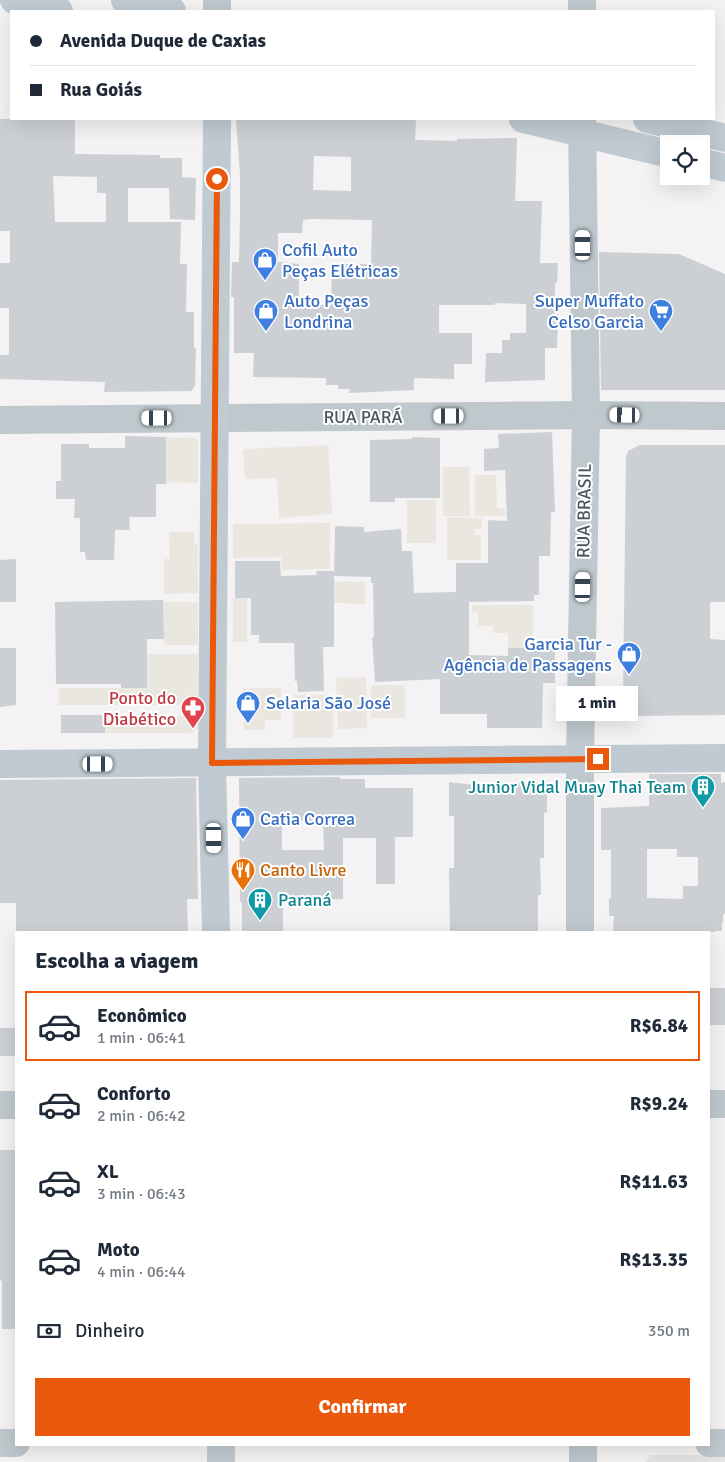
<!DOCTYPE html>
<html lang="pt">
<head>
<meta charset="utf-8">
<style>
	:root { --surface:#fff; --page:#f6f6f7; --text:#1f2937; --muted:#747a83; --line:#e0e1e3; --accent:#ea580c }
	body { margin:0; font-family:Signika,sans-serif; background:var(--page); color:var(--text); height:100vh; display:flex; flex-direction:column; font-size:19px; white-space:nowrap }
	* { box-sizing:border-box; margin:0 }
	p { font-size:16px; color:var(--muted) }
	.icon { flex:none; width:28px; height:28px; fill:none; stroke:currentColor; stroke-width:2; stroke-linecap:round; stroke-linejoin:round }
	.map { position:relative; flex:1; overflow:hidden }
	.drawer { position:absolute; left:15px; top:931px; width:695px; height:515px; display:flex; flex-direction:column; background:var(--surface); border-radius:0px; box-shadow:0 5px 20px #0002 }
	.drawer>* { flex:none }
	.banner { position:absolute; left:10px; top:10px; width:705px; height:110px; border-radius:0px; box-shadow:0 5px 20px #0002; display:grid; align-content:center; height:110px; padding:0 20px; background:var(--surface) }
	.buttons { position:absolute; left:660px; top:135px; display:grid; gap:10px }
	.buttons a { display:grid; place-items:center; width:50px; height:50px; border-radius:0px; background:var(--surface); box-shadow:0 5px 20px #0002; font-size:25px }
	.end { position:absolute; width:22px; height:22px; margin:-11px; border:6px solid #ea580c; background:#fff; box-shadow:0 0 0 2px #fff }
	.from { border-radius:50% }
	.bubble { position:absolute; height:35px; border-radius:0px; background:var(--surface); box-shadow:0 5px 20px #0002; font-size:16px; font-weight:700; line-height:35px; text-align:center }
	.car { position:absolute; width:15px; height:30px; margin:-15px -8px; border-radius:6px; box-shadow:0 0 4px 1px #0007; background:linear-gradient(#fff 24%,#345 0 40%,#fff 0 76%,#345 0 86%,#fff 0) }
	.banner b { display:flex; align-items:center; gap:18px; height:48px; font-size:19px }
	.banner b+b { border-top:1px solid var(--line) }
	.banner i { width:12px; height:12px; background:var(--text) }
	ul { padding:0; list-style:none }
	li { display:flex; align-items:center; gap:15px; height:70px; margin:0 10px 8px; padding:0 10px; border:2px solid transparent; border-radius:0px }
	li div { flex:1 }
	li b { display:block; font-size:19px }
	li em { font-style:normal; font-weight:700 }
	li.active { border-color:var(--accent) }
	li>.icon { width:45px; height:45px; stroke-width:1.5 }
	h2 { padding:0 20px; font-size:22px; line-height:60px }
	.pay { display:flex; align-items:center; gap:12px; height:55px; padding:0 20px; font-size:19px }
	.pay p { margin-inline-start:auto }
	.primary-button { display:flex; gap:10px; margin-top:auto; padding:10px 20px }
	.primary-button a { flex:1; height:58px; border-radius:0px; background:var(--accent); color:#fff; font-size:20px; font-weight:700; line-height:58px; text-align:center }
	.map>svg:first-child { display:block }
	.commercial { fill:#eae6e0 }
	.education { fill:#e5e3e4 }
	.building { fill:#ccd0d4; fill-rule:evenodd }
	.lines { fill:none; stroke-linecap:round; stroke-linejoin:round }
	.tertiary { stroke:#bec8cd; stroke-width:28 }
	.secondary { stroke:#bfcad2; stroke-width:28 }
	.route { stroke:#ea580c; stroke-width:6 }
	.labels { text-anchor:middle; stroke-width:4; stroke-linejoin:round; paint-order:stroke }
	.shop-label { font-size:18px; fill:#366cbe; stroke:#fff; text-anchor:start }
	.street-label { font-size:18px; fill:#4a575f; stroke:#fff }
	.health-label { font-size:18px; fill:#be3a42; stroke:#fff; text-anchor:end }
	.culture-label { font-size:18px; fill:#0d838f; stroke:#fff; text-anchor:end }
	.food-label { font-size:18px; fill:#c56008; stroke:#fff; text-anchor:start }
</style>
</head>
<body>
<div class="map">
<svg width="725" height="1462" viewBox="0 0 725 1462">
	<rect width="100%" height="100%" fill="#f4f2f2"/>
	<!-- commercial -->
	<g class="commercial">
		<polygon points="166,437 194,438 198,441 198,483 166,482"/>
		<polygon points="328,445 332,514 279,518 277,478 245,479 243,449"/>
		<polygon points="443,467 469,467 470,516 443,516"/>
		<polygon points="475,475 496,475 497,508 505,508 505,516 475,516"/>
		<rect x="407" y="500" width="29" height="43"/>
		<polygon points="447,517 482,518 482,529 474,529 474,535 481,535 481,560 447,560"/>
		<polygon points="330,523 330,569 282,570 281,557 233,558 233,524"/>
		<polygon points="169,532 194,532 194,543 198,544 198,593 164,594 164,559 170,559"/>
		<polygon points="320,581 365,582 365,604 318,602"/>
		<rect x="233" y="598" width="14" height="44"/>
		<polygon points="163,602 198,602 198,645 164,645"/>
		<polygon points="472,605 533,605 533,648 508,648 508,633 494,633 493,626 478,626 478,613 472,612"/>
		<polygon points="146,654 198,654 198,705 59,705 59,688 146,688"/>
		<polygon points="366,677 367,728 338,729 336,678"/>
		<rect x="371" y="685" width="34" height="33"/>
		<polygon points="254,688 281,688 281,720 265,720 265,730 244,730 243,689"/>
		<rect x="293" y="695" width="40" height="43"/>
		<polygon points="105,716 197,716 198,727 192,733 105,733"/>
	</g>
	<!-- education -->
	<polygon class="education" points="651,1455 725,1455 725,1462 645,1462"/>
	<!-- building -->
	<g class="building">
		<path d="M0 119H75V154L160 155V158H182V177L196 178 195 220 170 219 169 188H128V222H181L180 264H187L186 312H194V348H196L195 386 191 391 104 392 105 382 0 379V355H9V308H0V263H10V231H0ZM53 176 97 177V193H106V222H55Z"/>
		<path d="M236 119H416L415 140 457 141V139L517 138 515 201H542L540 263H558L557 283H555V314H558L557 348H545V380L485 382 486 353H502V340H510V333H526V304L495 303V305H439V333H472V364H454V379L414 378V390L349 393 350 389H338V385H326V378L253 377 254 353H234V297H231L232 262H239L240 218V174ZM314 156 351 157V191L313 190ZM312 219 372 220 371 264H332L331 305H299V264L278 262V233H302L303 220Z"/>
		<polygon points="599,252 679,254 725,274 725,390 601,390"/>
		<polygon points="552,432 555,512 551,512 550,556 539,556 539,595 534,595 534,601 469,602 469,655 508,656 508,648 555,648 555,683 543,683 542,728 487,728 487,714 440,714 440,679 375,682 372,637 374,637 373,583 371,583 371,577 334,576 335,526 364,527 364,532 401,529 402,551 412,551 414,593 456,592 456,563 488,563 488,520 507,521 505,470 484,471 484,449 499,448 498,434"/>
		<polygon points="125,436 166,437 166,484 156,484 156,517 129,517 130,530 115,530 114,560 86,560 85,552 80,552 80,518 74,518 75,499 56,499 56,481 61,481 61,444 89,444 89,448 125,448"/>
		<polygon points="412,437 440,438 440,498 395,498 395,502 370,502 370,440 412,439"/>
		<polygon points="640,445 725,445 725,602 710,602 710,639 725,640 725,715 634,716 626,709 623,696 626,458 628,451"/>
		<polygon points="16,559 16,602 0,602 0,560"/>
		<polygon points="235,561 280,561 281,576 317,575 316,571 334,571 334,647 323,647 324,691 298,692 297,681 295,681 294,643 259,643 259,635 251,635 251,598 235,598"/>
		<polygon points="163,600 164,639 147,639 147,688 121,688 121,684 56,684 55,602"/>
		<polygon points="0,648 16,648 16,705 0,707"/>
		<rect x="61" y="715" width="44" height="18"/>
		<path d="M649 774H721V783L725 782V914H723V922H722V931H715V932H613L614 916H609V898H611V850H601V808L649 806ZM647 849H677V857H698V886H683V899L647 898Z"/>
		<path d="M340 777V779H365V788H413V837H395V884H376V838H343V899L283 900V932H242V902H240L239 778ZM282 821H323L324 850H282Z"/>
		<polygon points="196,778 198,899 187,899 188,932 16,932 16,903 0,903 0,780"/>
		<polygon points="449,782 484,786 484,783 547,783 547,812 544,813 544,858 540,858 541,895 538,895 538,932 450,932 449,868 454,868 454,816 449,816"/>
		<rect x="709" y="988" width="16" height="37"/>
		<rect x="0" y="1028" width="16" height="28"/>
		<polygon points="0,1150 16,1150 16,1329 2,1329 2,1280 0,1281"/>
	</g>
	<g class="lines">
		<!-- tertiary -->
		<g class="tertiary">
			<polyline points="217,0 217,11"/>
			<polyline points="582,11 582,0"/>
			<polyline points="0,420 586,415 725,416"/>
			<polyline points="580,932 580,759 586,415 582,119"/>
			<polyline points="709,1104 725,1104"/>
			<polyline points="0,1105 16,1105"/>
			<polyline points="0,1443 16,1443"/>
			<polyline points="709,1443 725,1443"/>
			<polyline points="583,1462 583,1445"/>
		</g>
		<!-- secondary -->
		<g class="secondary">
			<polyline points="14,0 59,11"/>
			<polyline points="125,0 172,11"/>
			<polyline points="523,119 669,154"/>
			<polyline points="647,119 725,138"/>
			<polyline points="701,162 725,168"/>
			<polyline points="0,764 725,758"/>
			<polyline points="216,932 212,763 217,119"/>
			<polyline points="221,1462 221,1445"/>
		</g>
	</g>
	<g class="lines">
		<!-- route -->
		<polyline class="route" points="217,179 212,763 598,759"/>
	</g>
	<!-- icons -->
	<defs>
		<symbol id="shop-pin" viewBox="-11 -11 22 30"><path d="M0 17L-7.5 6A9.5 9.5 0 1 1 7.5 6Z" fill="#3f7fe0" stroke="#fff"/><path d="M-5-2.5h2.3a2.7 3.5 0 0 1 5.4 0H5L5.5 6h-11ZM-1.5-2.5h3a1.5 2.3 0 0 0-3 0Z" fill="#fff"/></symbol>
		<symbol id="supermarket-pin" viewBox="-11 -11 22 30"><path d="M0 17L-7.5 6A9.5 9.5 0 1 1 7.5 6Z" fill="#3f7fe0" stroke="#fff"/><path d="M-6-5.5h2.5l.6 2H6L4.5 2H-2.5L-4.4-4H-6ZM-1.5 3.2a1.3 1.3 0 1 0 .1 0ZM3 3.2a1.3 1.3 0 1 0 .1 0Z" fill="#fff"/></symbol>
		<symbol id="pharmacy-pin" viewBox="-11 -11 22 30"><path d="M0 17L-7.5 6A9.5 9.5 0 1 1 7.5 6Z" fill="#e0444e" stroke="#fff"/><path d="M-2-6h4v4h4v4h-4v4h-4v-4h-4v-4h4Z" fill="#fff"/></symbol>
		<symbol id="building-pin" viewBox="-11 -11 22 30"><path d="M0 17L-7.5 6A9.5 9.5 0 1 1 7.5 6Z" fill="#0f9aa8" stroke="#fff"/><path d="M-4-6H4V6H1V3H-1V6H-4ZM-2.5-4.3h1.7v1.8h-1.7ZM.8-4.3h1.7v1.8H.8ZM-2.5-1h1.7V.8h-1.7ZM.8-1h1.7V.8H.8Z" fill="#fff"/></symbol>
		<symbol id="restaurant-pin" viewBox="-11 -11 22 30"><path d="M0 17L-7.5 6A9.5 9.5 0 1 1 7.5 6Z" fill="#e8710a" stroke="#fff"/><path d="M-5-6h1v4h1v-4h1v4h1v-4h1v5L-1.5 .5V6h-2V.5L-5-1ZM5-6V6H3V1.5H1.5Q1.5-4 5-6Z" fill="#fff"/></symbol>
	</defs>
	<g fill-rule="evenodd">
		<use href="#shop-pin" x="251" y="246" width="28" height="38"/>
		<use href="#shop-pin" x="252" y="297" width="28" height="38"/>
		<use href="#supermarket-pin" x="647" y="297" width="28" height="38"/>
		<use href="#shop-pin" x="615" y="640" width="28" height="38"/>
		<use href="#shop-pin" x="234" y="689" width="28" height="38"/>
		<use href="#pharmacy-pin" x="179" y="694" width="28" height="38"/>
		<use href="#building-pin" x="689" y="773" width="28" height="38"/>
		<use href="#shop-pin" x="229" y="805" width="28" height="38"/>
		<use href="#restaurant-pin" x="229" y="856" width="28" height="38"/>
		<use href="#building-pin" x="246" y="886" width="28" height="38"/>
	</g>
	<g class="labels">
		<!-- shop labels -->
		<g class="shop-label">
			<text x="282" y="256">Cofil Auto<tspan x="282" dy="21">Peças Elétricas</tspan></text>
			<text x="284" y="307">Auto Peças<tspan x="284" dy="21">Londrina</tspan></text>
			<text x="644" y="307" text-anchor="end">Super Muffato<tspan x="644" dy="21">Celso Garcia</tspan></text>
			<text x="612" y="650" text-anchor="end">Garcia Tur -<tspan x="612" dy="21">Agência de Passagens</tspan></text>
			<text x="266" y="709">Selaria São José</text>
			<text x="260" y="825">Catia Correa</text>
		</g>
		<!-- street labels -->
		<g class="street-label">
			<text x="363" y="423">RUA PARÁ</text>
			<text transform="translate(584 511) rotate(-89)" y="6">RUA BRASIL</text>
		</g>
		<!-- health labels -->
		<g class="health-label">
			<text x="176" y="704">Ponto do<tspan x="176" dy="21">Diabético</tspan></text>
		</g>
		<!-- culture labels -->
		<g class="culture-label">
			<text x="686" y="793">Junior Vidal Muay Thai Team</text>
			<text x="278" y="906" text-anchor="start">Paraná</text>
		</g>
		<!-- food labels -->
		<g class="food-label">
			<text x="260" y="876">Canto Livre</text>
		</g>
	</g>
</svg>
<div class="buttons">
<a><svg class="icon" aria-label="locate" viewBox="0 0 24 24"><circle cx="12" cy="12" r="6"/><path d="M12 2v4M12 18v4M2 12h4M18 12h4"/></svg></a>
</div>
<i class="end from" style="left:217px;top:179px"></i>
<i class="end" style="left:598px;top:759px"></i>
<div class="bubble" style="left:556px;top:686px;width:82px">1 min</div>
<i class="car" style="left:583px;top:245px;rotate:0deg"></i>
<i class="car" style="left:625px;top:415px;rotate:271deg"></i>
<i class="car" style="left:449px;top:416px;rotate:270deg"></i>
<i class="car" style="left:157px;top:418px;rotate:270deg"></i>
<i class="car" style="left:583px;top:587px;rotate:1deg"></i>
<i class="car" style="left:98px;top:764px;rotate:90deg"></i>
<i class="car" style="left:214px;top:838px;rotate:179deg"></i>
<div class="banner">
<b><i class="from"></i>Avenida Duque de Caxias</b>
<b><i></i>Rua Goiás</b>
</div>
<section class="drawer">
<h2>Escolha a viagem</h2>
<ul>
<li class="active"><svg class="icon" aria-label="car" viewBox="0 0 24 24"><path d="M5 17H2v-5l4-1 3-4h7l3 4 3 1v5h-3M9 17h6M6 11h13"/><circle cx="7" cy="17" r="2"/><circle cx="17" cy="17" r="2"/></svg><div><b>Econômico</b><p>1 min · 06:41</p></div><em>R$6.84</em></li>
<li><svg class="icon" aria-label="car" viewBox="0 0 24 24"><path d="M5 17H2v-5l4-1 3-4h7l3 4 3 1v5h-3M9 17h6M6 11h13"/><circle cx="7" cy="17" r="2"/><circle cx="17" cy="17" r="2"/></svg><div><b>Conforto</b><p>2 min · 06:42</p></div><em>R$9.24</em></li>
<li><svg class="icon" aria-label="car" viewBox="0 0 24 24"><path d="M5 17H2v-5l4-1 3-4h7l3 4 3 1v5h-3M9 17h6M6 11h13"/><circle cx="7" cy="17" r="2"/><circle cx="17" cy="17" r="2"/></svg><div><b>XL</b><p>3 min · 06:43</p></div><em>R$11.63</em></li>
<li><svg class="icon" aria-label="car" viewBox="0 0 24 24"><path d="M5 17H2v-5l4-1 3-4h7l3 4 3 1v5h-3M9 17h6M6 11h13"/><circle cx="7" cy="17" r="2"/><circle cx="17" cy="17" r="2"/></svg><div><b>Moto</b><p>4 min · 06:44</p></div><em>R$13.35</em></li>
</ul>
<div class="pay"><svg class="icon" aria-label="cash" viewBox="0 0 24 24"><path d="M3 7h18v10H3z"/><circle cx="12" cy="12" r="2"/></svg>Dinheiro<p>350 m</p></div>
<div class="primary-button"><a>Confirmar</a></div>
</section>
</div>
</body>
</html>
